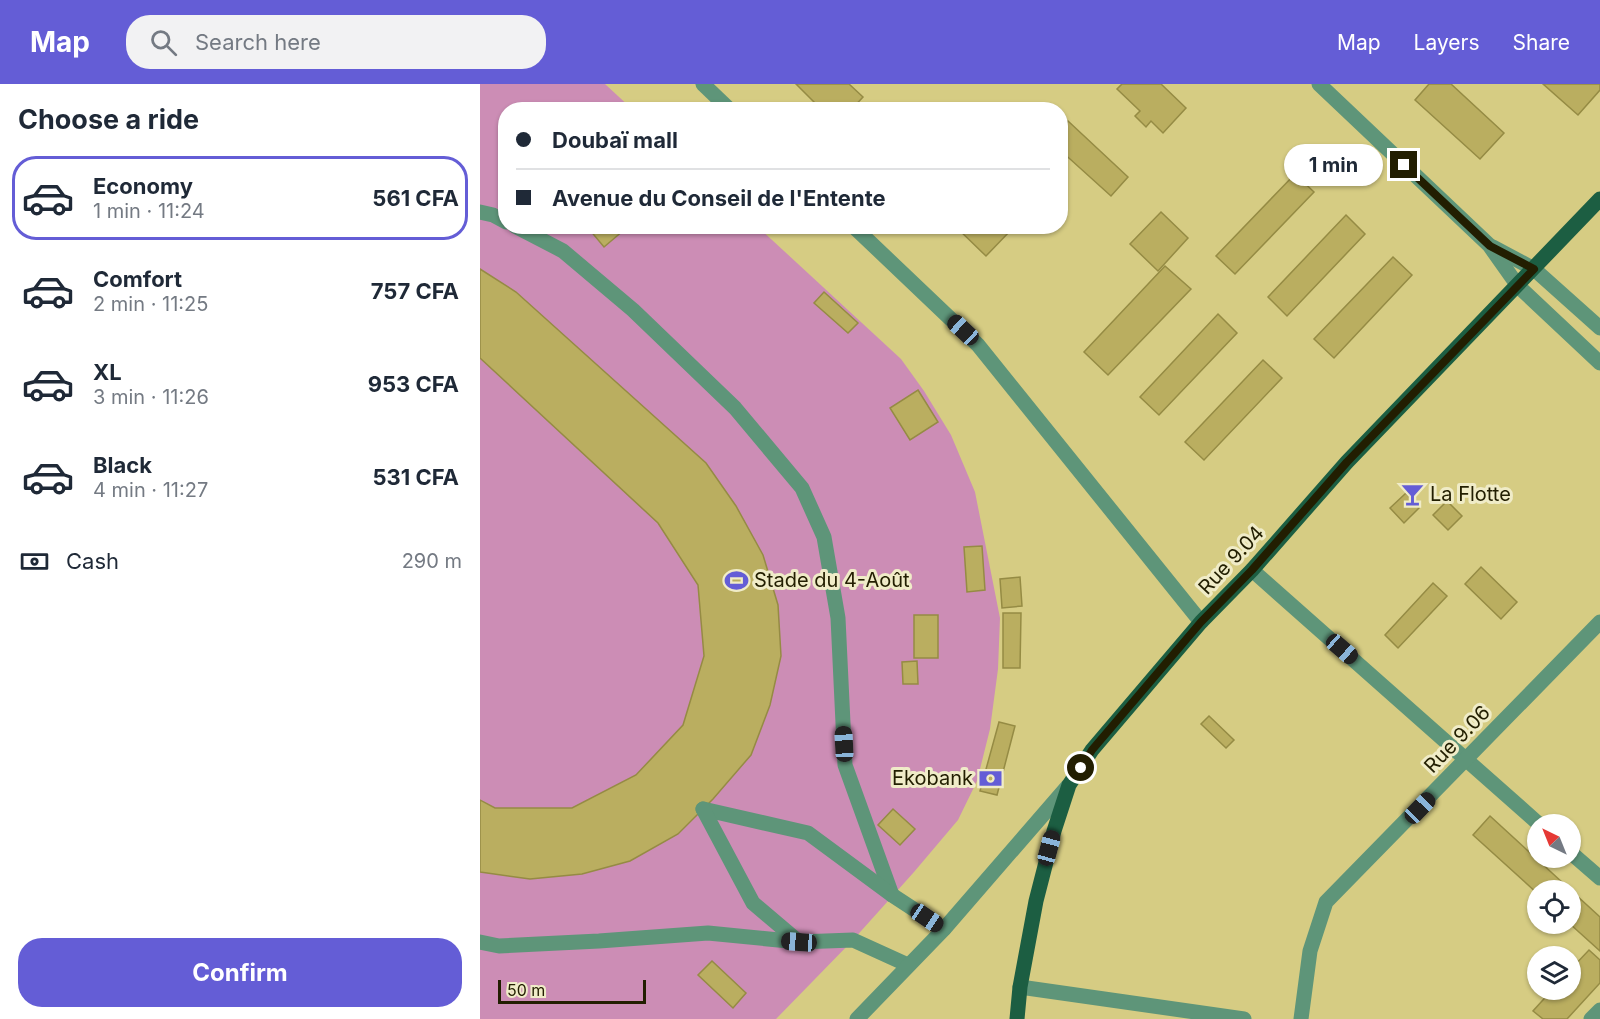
<!DOCTYPE html>
<html lang="en">
<head>
<meta charset="utf-8">
<style>
	:root { --surface:#fff; --page:#f2f2f3; --text:#1f2937; --muted:#747a83; --line:#e0e1e3; --accent:#645dd6 }
	body { margin:0; font-family:Inter,sans-serif; background:var(--page); color:var(--text); height:100vh; display:flex; flex-direction:column; font-size:22px; white-space:nowrap }
	* { box-sizing:border-box; margin:0 }
	p { font-size:20px; color:var(--muted) }
	.icon { flex:none; width:33px; height:33px; fill:none; stroke:currentColor; stroke-width:2; stroke-linecap:round; stroke-linejoin:round }
	.map { position:relative; flex:1; overflow:hidden }
	.side { display:flex; flex-direction:column; background:var(--surface); width:480px }
	.side>* { flex:none }
	.guide { position:absolute; left:18px; top:18px; width:570px; height:132px; border-radius:24px; box-shadow:0 2px 4px #0004; display:grid; align-content:center; height:132px; padding:0 18px; background:var(--surface) }
	.needle { width:39px; rotate:317deg }
	.fabs { position:absolute; left:1047px; top:730px; display:grid; gap:12px }
	.fabs a { display:grid; place-items:center; width:54px; height:54px; border-radius:50%; background:var(--surface); box-shadow:0 2px 4px #0004; font-size:30px }
	.scale { position:absolute; left:18px; bottom:15px; width:148px; box-sizing:border-box; padding-left:6px; border:3px solid #221e01; border-top:0; font-size:16px; line-height:21px; white-space:nowrap; color:#221e01; -webkit-text-stroke:4px #f0ecc8; paint-order:stroke }
	.end { position:absolute; width:27px; height:27px; margin:-14px; border:8px solid #221e01; background:#fff; box-shadow:0 0 0 3px #fff }
	.from { border-radius:50% }
	.bubble { position:absolute; height:42px; border-radius:21px; background:var(--surface); box-shadow:0 2px 4px #0004; font-size:20px; font-weight:700; line-height:42px; text-align:center }
	.car { position:absolute; width:18px; height:36px; margin:-18px -9px; border-radius:8px; box-shadow:0 0 4px 2px #0007; background:linear-gradient(#222 24%,#8ab4d8 0 40%,#222 0 76%,#8ab4d8 0 86%,#222 0) }
	.guide b { display:flex; align-items:center; gap:21px; height:57px; font-size:22px }
	.guide b+b { border-top:2px solid var(--line) }
	.guide i { width:15px; height:15px; background:var(--text) }
	ul { padding:0; list-style:none }
	li { display:flex; align-items:center; gap:18px; height:84px; margin:0 12px 9px; padding:0 6px; border:3px solid transparent; border-radius:24px }
	li div { flex:1 }
	li b { display:block; font-size:22px }
	li em { font-style:normal; font-weight:700 }
	li.on { border-color:var(--accent) }
	li>.icon { width:54px; height:54px; stroke-width:1.5 }
	h2 { padding:0 18px; font-size:27px; line-height:72px }
	.pay { display:flex; align-items:center; gap:15px; height:66px; padding:0 18px; font-size:22px }
	.pay p { margin-inline-start:auto }
	.cta { display:flex; gap:12px; margin-top:auto; padding:12px 18px }
	.cta a { flex:1; height:69px; border-radius:24px; background:var(--accent); color:#fff; font-size:24px; font-weight:700; line-height:69px; text-align:center }
	header { display:flex; align-items:center; gap:36px; box-sizing:border-box; height:84px; padding:0 30px; background:var(--accent); color:#fff }
	header strong { font-size:28px }
	nav { display:flex; gap:33px; margin-inline-start:auto; font-size:21px }
	.search { width:420px; height:54px; background:var(--page); display:flex; align-items:center; gap:15px; box-sizing:border-box; padding:0 21px; border-radius:24px; color:var(--muted); font-size:22px }
	main { display:flex; flex:1; min-height:0 }
	.map>svg:first-child { display:block }
	.park { fill:#cc8db5 }
	.building { fill:#baae60; stroke:#958b44; stroke-width:1.5 }
	.lines { fill:none; stroke-linecap:round; stroke-linejoin:round }
	.minor { stroke:#5e9579; stroke-width:15 }
	.major { stroke:#1c5e42; stroke-width:15 }
	.route { stroke:#221e01; stroke-width:8 }
	.labels { text-anchor:middle; stroke-width:6; stroke-linejoin:round; paint-order:stroke }
	.poi-label { font-size:20px; fill:#221e01; stroke:#f0ecc8; text-anchor:start }
	.street-label { font-size:20px; fill:#221e01; stroke:#f0ecc8 }
</style>
</head>
<body>
<header>
<strong>Map</strong>
<div class="search"><svg class="icon" aria-label="search" viewBox="0 0 24 24"><circle cx="10" cy="10" r="6"/><path d="M15 15l6 6"/></svg>Search here</div>
<nav><a>Map</a><a>Layers</a><a>Share</a></nav>
</header>
<main>
<section class="side">
<h2>Choose a ride</h2>
<ul>
<li class="on"><svg class="icon" aria-label="car" viewBox="0 0 24 24"><path d="M5 17H2v-5l4-1 3-4h7l3 4 3 1v5h-3M9 17h6M6 11h13"/><circle cx="7" cy="17" r="2"/><circle cx="17" cy="17" r="2"/></svg><div><b>Economy</b><p>1 min · 11:24</p></div><em>561 CFA</em></li>
<li><svg class="icon" aria-label="car" viewBox="0 0 24 24"><path d="M5 17H2v-5l4-1 3-4h7l3 4 3 1v5h-3M9 17h6M6 11h13"/><circle cx="7" cy="17" r="2"/><circle cx="17" cy="17" r="2"/></svg><div><b>Comfort</b><p>2 min · 11:25</p></div><em>757 CFA</em></li>
<li><svg class="icon" aria-label="car" viewBox="0 0 24 24"><path d="M5 17H2v-5l4-1 3-4h7l3 4 3 1v5h-3M9 17h6M6 11h13"/><circle cx="7" cy="17" r="2"/><circle cx="17" cy="17" r="2"/></svg><div><b>XL</b><p>3 min · 11:26</p></div><em>953 CFA</em></li>
<li><svg class="icon" aria-label="car" viewBox="0 0 24 24"><path d="M5 17H2v-5l4-1 3-4h7l3 4 3 1v5h-3M9 17h6M6 11h13"/><circle cx="7" cy="17" r="2"/><circle cx="17" cy="17" r="2"/></svg><div><b>Black</b><p>4 min · 11:27</p></div><em>531 CFA</em></li>
</ul>
<div class="pay"><svg class="icon" aria-label="cash" viewBox="0 0 24 24"><path d="M3 7h18v10H3z"/><circle cx="12" cy="12" r="2"/></svg>Cash<p>290 m</p></div>
<div class="cta"><a>Confirm</a></div>
</section>
<div class="map">
<svg width="1120" height="935" viewBox="0 0 1120 935">
	<rect width="100%" height="100%" fill="#d6cc83"/>
	<!-- park -->
	<polygon class="park" points="0,0 125,0 152,25 26,26 26,142 278,143 421,275 444,307 471,351 495,408 520,534 518,585 510,645 497,697 478,736 434,788 373,856 296,935 0,935"/>
	<!-- building -->
	<g class="building">
		<polygon points="316,0 369,0 383,13 371,26 342,26"/>
		<polygon points="642,0 681,0 706,24 683,49 671,37 666,43 655,32 660,27 637,5"/>
		<polygon points="949,0 971,0 1024,49 1000,75 935,16"/>
		<polygon points="1063,0 1120,0 1120,6 1098,31"/>
		<polygon points="588,37 648,93 631,112 580,66 580,45"/>
		<polygon points="815,90 834,108 755,190 736,172"/>
		<polygon points="681,128 708,154 678,187 650,160"/>
		<polygon points="866,131 885,150 807,232 788,213"/>
		<polygon points="111,142 140,142 144,146 124,163 109,145"/>
		<polygon points="475,142 527,142 531,146 506,172"/>
		<polygon points="913,173 932,191 854,274 834,255"/>
		<polygon points="685,182 711,205 628,291 604,268"/>
		<polygon points="0,185 36,208 226,379 256,422 283,471 298,521 301,572 290,621 271,671 233,715 198,750 150,777 102,790 50,795 0,788 0,716 15,724 92,724 156,691 203,641 224,572 218,501 178,439 0,274"/>
		<polygon points="344,208 378,239 368,249 334,219"/>
		<polygon points="738,230 757,249 679,331 660,313"/>
		<polygon points="783,276 802,294 724,376 705,358"/>
		<polygon points="438,306 458,338 430,356 410,324"/>
		<polygon points="926,409 939,424 924,439 910,424"/>
		<polygon points="967,417 982,432 968,446 953,431"/>
		<polygon points="502,462 505,506 487,508 484,463"/>
		<polygon points="1001,483 1037,518 1021,535 985,500"/>
		<polygon points="540,493 542,522 522,524 520,495"/>
		<polygon points="953,499 967,512 918,564 905,551"/>
		<polygon points="523,529 541,529 540,584 523,584"/>
		<rect x="434" y="531" width="24" height="43"/>
		<polygon points="437,577 438,600 423,600 422,578"/>
		<polygon points="729,632 754,656 746,664 721,640"/>
		<polygon points="519,638 535,642 517,711 500,707"/>
		<polygon points="413,725 435,745 420,761 398,741"/>
		<polygon points="1010,732 1120,833 1120,867 1090,840 1090,807 1058,807 1058,810 993,751"/>
		<polygon points="1109,866 1120,876 1120,899 1087,935 1063,935 1053,927 1072,906 1090,906 1090,886"/>
		<polygon points="232,877 266,909 253,924 218,891"/>
	</g>
	<g class="lines">
		<!-- minor -->
		<g class="minor">
			<polyline points="223,0 250,26"/>
			<polyline points="839,0 1009,161 1038,202 1120,279"/>
			<polyline points="0,128 13,131 26,138"/>
			<polyline points="35,142 83,167 153,226 255,324 322,404 344,453 358,534 365,681 412,811"/>
			<polyline points="373,142 498,261 721,538"/>
			<polyline points="1013,163 1054,185 1120,244"/>
			<polyline points="772,486 1060,741"/>
			<polyline points="223,725 328,749 412,811 464,845"/>
			<polyline points="223,725 273,819 319,858"/>
			<polyline points="1090,768 1120,794"/>
			<polyline points="0,858 19,862 119,857 228,849 319,858 373,856 428,881"/>
			<polyline points="540,903 764,935"/>
			<polyline points="377,935 464,845 588,702"/>
			<polyline points="821,935 830,867 846,818 1120,538"/>
			<polyline points="1111,935 1120,926"/>
		</g>
		<!-- major -->
		<polyline class="major" points="537,935 540,903 556,817 574,747 589,701 612,666 721,538 772,486 867,378 1120,115"/>
	</g>
	<g class="lines">
		<!-- route -->
		<polyline class="route" points="601,684 612,666 721,538 772,486 867,378 1054,185 1010,162 924,81"/>
	</g>
	<!-- icons -->
	<defs>
		<symbol id="bar-bare" viewBox="-9 -9 18 18"><path d="M-6-5H6L.8 .8V4.5H3.5V6h-7V4.5H-.8V.8Z" fill="#645dd6" stroke="#f0ecc8" stroke-width="2.5" paint-order="stroke"/></symbol>
		<symbol id="stadium-bare" viewBox="-9 -9 18 18"><path d="M0-5a6.5 5 0 1 0 0 10a6.5 5 0 1 0 0-10ZM-3.5-1.8h7v3.6h-7Z" fill="#645dd6" stroke="#f0ecc8" stroke-width="2.5" paint-order="stroke"/></symbol>
		<symbol id="bank-bare" viewBox="-9 -9 18 18"><path d="M-6-4H6V4H-6ZM0-2.3a2.3 2.3 0 1 0 0 4.6a2.3 2.3 0 1 0 0-4.6Z" fill="#645dd6" stroke="#f0ecc8" stroke-width="2.5" paint-order="stroke"/></symbol>
	</defs>
	<g fill-rule="evenodd">
		<use href="#bar-bare" x="916" y="394" width="33" height="33"/>
		<use href="#stadium-bare" x="240" y="480" width="33" height="33"/>
		<use href="#bank-bare" x="494" y="678" width="33" height="33"/>
	</g>
	<g class="labels">
		<!-- poi labels -->
		<g class="poi-label">
			<text x="950" y="417">La Flotte</text>
			<text x="274" y="503">Stade du 4-Août</text>
			<text x="493" y="701" text-anchor="end">Ekobank</text>
		</g>
		<!-- street labels -->
		<g class="street-label">
			<text transform="translate(751 476) rotate(-47)" y="7">Rue 9.04</text>
			<text transform="translate(977 655) rotate(-46)" y="7">Rue 9.06</text>
		</g>
	</g>
</svg>
<div class="fabs">
<a><svg class="needle" viewBox="-14 -14 28 28"><path d="M0-13l5 13h-10z" fill="#e53935"/><path d="M0 13l5-13h-10z" fill="#747a83"/></svg></a>
<a><svg class="icon" aria-label="locate" viewBox="0 0 24 24"><circle cx="12" cy="12" r="6"/><path d="M12 2v4M12 18v4M2 12h4M18 12h4"/></svg></a>
<a><svg class="icon" aria-label="layers" viewBox="0 0 24 24"><path d="M12 4l9 5-9 5-9-5zM3 14l9 5 9-5"/></svg></a>
</div>
<div class="scale">50 m</div>
<i class="end from" style="left:601px;top:684px"></i>
<i class="end" style="left:924px;top:81px"></i>
<div class="bubble" style="left:804px;top:60px;width:99px">1 min</div>
<i class="car" style="left:483px;top:246px;rotate:313deg"></i>
<i class="car" style="left:862px;top:565px;rotate:131deg"></i>
<i class="car" style="left:364px;top:660px;rotate:357deg"></i>
<i class="car" style="left:940px;top:724px;rotate:44deg"></i>
<i class="car" style="left:569px;top:764px;rotate:15deg"></i>
<i class="car" style="left:447px;top:834px;rotate:124deg"></i>
<i class="car" style="left:319px;top:858px;rotate:274deg"></i>
<div class="guide">
<b><i class="from"></i>Doubaï mall</b>
<b><i></i>Avenue du Conseil de l'Entente</b>
</div>
</div>
</main>
</body>
</html>
